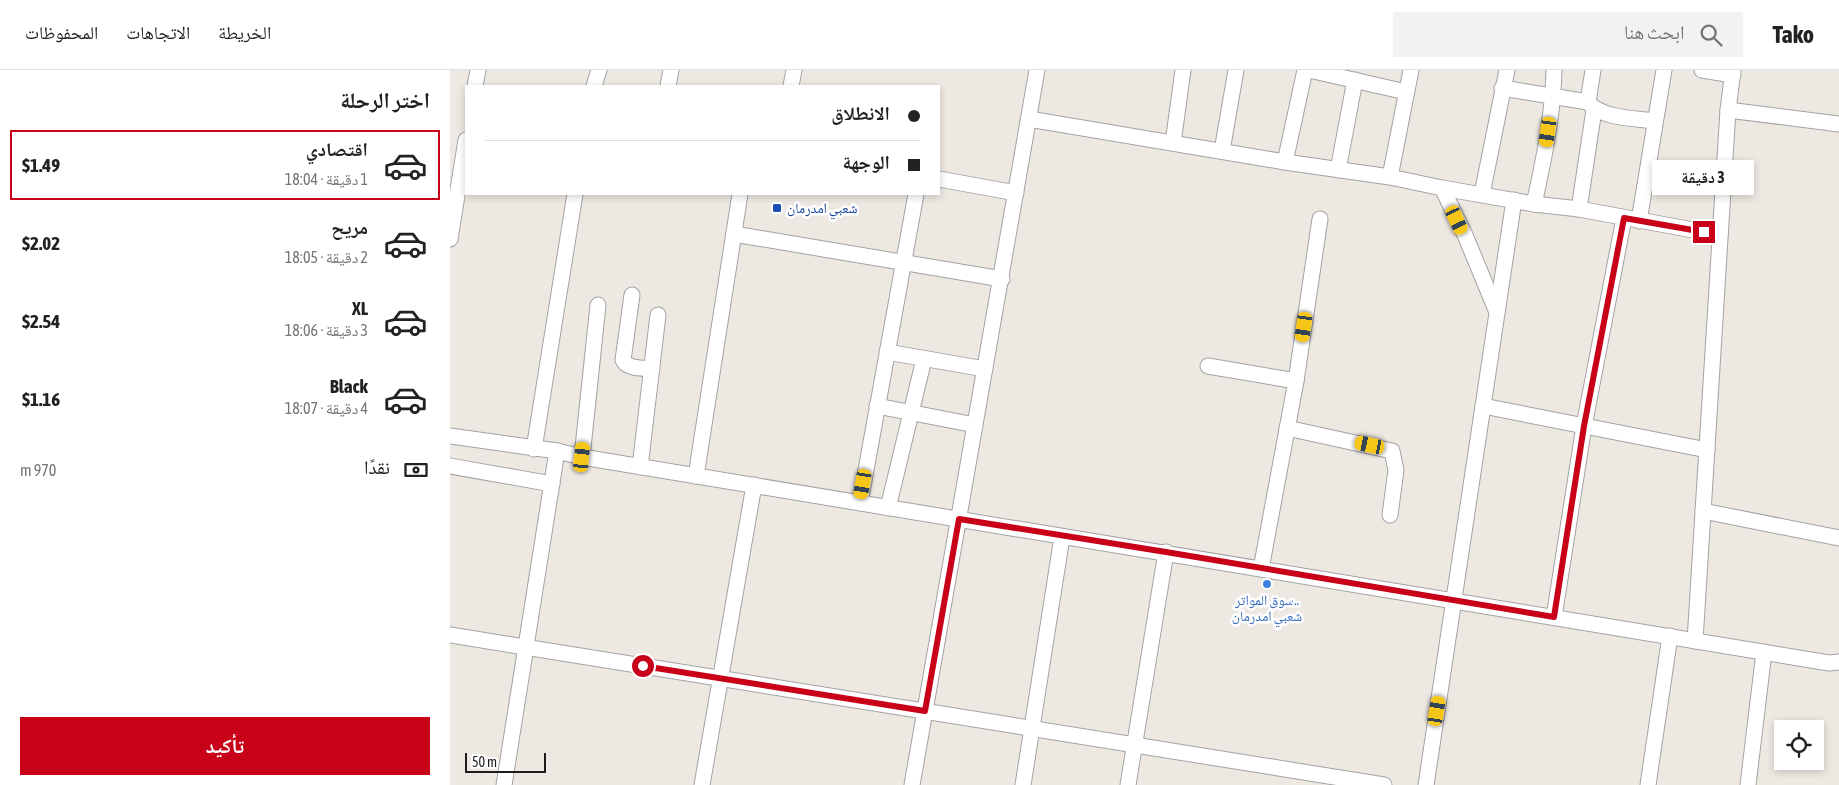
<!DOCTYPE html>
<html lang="ar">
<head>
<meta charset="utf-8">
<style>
	:root { --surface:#fff; --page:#f2f2f2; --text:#222; --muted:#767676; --line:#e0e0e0; --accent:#c80018 }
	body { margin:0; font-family:"Asap Condensed","Noto Naskh Arabic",sans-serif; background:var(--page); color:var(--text); direction:rtl; height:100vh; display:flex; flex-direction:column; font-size:19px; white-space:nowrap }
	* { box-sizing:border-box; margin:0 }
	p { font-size:16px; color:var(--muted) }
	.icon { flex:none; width:28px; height:28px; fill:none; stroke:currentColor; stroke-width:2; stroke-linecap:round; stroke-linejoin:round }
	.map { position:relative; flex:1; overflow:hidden; direction:ltr }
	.details { display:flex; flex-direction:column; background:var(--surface); width:450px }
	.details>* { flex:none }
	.banner { position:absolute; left:15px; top:15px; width:475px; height:110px; border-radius:0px; box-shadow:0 2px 8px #0003; direction:rtl; display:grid; align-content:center; height:110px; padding:0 20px; background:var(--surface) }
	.buttons { position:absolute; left:1324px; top:650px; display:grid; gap:10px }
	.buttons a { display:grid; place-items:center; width:50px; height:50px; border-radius:0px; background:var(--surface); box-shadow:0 2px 8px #0003; font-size:25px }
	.scale { position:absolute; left:15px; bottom:12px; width:81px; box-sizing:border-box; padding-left:5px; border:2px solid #1c1c1c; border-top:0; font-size:14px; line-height:18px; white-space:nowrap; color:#1c1c1c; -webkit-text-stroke:4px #fff; paint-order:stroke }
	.end { position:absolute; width:22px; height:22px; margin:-11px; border:6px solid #c80018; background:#fff; box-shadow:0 0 0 2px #fff }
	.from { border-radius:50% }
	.bubble { position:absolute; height:35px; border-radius:0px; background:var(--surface); box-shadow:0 2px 8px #0003; font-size:16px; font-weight:700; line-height:35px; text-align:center; direction:rtl }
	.car { position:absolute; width:15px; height:30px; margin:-15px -8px; border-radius:6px; box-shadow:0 0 4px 1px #0007; background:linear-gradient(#f5c518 24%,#345 0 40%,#f5c518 0 76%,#345 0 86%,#f5c518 0) }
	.banner b { display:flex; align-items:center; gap:18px; height:48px; font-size:19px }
	.banner b+b { border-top:1px solid var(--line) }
	.banner i { width:12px; height:12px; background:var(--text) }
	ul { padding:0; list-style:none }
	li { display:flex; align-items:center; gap:15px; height:70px; margin:0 10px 8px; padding:0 10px; border:2px solid transparent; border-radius:0px }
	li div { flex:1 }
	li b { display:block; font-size:19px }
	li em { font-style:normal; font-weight:700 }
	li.current { border-color:var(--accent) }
	li>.icon { width:45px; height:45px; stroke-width:1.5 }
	h2 { padding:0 20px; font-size:22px; line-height:60px }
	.pay { display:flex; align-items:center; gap:12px; height:55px; padding:0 20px; font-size:19px }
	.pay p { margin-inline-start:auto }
	.primary-button { display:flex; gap:10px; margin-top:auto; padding:10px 20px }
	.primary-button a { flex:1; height:58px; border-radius:0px; background:var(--accent); color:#fff; font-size:20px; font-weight:700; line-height:58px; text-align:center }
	header { display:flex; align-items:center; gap:30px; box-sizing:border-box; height:70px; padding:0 25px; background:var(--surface); border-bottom:1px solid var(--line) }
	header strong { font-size:24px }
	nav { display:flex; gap:28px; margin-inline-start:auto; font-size:18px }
	.search { width:350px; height:45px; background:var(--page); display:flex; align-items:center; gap:12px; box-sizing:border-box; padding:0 18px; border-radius:0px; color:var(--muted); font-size:19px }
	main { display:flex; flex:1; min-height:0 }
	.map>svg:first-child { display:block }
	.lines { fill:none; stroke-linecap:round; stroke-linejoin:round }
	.minor-casing { stroke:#a3a3a3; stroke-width:17 }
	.minor { stroke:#fff; stroke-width:15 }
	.route { stroke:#c80018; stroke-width:6 }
	.transit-dot { fill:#1a4fb4; stroke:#fff; stroke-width:2 }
	.shop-dot { fill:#3f7fe0; stroke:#fff; stroke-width:2 }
	.labels { text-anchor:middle; stroke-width:5; stroke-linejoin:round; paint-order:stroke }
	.transit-label { font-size:14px; fill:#164399; stroke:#fff; text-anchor:start }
	.shop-label { font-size:14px; fill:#366cbe; stroke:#fff }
</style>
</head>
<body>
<header>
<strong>Tako</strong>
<div class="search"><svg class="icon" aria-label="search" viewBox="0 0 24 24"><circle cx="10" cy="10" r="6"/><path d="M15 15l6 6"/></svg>ابحث هنا</div>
<nav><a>الخريطة</a><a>الاتجاهات</a><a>المحفوظات</a></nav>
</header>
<main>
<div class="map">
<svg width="1389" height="715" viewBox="0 0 1389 715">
	<rect width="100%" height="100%" fill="#eee8e2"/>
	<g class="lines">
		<defs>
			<g id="minor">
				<polyline points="859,0 956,22"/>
				<polyline points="1252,0 1283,5"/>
				<polyline points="25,16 28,0"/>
				<polyline points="144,16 149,0"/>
				<polyline points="218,16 221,0"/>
				<polyline points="341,16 344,0"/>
				<path d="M1052 18 1138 32C1152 49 1184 48 1205 51"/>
				<polyline points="1138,32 1143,0"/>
				<polyline points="1278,40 1389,54"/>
				<polyline points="579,49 835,92 940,107 992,118 1084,134 1129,139 1270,165"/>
				<polyline points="723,73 733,0"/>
				<polyline points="772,81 786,0"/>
				<polyline points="835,92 855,0"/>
				<polyline points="888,100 905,10"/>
				<polyline points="940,107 961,0"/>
				<polyline points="489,109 566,123"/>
				<polyline points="992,118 1015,165 1046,240"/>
				<polyline points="1032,124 1057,0"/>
				<path d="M1084 134C1094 89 1103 45 1104 0"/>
				<polyline points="1129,139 1144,40"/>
				<polyline points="1189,151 1214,0"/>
				<polyline points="284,164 552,209"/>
				<polyline points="0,169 16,70"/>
				<path d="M182 225 173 290C177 299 192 298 202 299"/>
				<polyline points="437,282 535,299"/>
				<polyline points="758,296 846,311"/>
				<polyline points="427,336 525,355"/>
				<polyline points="1033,336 1257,380"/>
				<polyline points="837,358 942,381 946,400 940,445"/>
				<path d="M0 366 107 381 132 387C548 455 964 523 1379 593L1389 592"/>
				<polyline points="84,379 125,124"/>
				<polyline points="132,387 148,235"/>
				<polyline points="0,396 102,414"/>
				<polyline points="190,397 208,245"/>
				<polyline points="246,406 290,124"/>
				<polyline points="410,433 466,124"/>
				<polyline points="438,438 474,289"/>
				<polyline points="1253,441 1389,468"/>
				<polyline points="811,499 846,311 870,149"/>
				<polyline points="1104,547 1134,356 1174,148"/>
				<polyline points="0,565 934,715"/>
				<polyline points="1245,571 1278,40 1283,0"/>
				<polyline points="54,715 107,381"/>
				<polyline points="252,715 304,415"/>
				<polyline points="462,715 587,0"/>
				<polyline points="573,715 612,467"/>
				<polyline points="678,715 716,482"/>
				<polyline points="976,715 1064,130"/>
				<polyline points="1198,715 1220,566"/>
				<polyline points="1298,715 1314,582"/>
			</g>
		</defs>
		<!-- minor casing -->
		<use href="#minor" class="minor-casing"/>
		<!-- minor -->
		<use href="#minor" class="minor"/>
	</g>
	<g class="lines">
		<!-- route -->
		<polyline class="route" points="193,596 475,641 509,449 716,482 1104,547 1134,356 1174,148 1254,162"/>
	</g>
	<!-- markers -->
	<rect class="transit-dot" x="322" y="133" width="10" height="10" rx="2.5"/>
	<circle class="shop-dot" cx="817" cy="514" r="5"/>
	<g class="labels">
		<!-- transit labels -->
		<g class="transit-label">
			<text x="337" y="143">شعبي امدرمان</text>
		</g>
		<!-- shop labels -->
		<g class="shop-label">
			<text x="817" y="535">سوق المواتر..<tspan x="817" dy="16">شعبي امدرمان</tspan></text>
		</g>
	</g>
</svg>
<div class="buttons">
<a><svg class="icon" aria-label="locate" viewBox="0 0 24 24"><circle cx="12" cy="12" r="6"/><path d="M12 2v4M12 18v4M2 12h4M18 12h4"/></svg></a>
</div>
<div class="scale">50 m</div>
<i class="end from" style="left:193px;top:596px"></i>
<i class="end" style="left:1254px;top:162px"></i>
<div class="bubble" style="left:1202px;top:90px;width:102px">3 دقيقة</div>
<i class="car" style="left:1098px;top:62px;rotate:188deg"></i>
<i class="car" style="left:1007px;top:150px;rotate:155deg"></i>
<i class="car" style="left:854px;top:257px;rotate:188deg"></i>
<i class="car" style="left:920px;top:375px;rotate:282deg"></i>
<i class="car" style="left:132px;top:387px;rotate:6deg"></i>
<i class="car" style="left:413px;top:414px;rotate:190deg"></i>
<i class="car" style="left:987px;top:641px;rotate:9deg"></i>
<div class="banner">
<b><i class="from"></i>الانطلاق</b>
<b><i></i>الوجهة</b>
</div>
</div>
<section class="details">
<h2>اختر الرحلة</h2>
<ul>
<li class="current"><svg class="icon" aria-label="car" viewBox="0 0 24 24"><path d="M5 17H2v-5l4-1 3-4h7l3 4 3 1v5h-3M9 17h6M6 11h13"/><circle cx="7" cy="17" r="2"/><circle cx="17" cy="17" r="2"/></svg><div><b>اقتصادي</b><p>1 دقيقة · 18:04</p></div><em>$1.49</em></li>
<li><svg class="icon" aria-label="car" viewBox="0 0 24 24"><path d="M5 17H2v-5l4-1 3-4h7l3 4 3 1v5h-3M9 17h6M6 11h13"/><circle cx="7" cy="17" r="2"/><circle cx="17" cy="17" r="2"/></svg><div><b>مريح</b><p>2 دقيقة · 18:05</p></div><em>$2.02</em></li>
<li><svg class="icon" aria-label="car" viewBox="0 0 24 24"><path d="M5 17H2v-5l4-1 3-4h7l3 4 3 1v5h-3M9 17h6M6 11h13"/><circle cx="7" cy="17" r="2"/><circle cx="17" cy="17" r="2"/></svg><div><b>XL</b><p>3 دقيقة · 18:06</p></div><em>$2.54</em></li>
<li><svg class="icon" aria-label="car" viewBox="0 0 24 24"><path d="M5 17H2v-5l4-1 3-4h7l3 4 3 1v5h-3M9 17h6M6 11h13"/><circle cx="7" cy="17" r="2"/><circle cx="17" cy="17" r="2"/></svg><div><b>Black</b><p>4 دقيقة · 18:07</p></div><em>$1.16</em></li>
</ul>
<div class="pay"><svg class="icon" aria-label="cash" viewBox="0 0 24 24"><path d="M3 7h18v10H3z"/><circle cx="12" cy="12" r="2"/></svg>نقدًا<p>970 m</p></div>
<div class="primary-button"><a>تأكيد</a></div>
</section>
</main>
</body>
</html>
